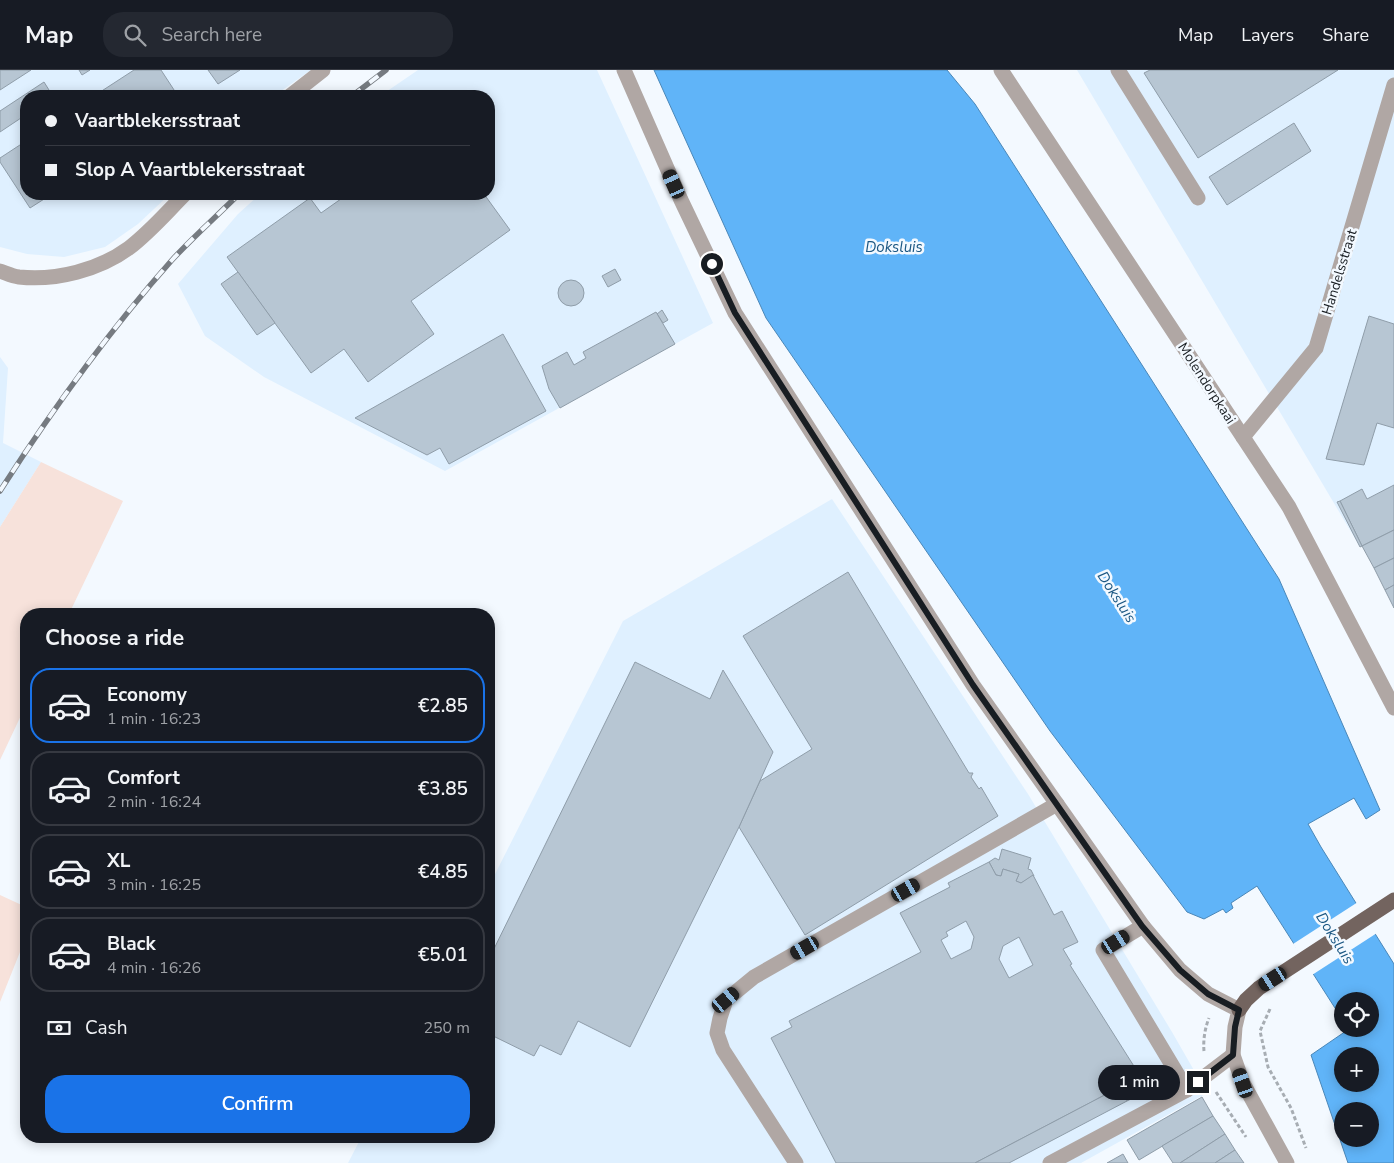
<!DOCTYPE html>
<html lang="en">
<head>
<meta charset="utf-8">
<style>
	:root { --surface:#171b24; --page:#242831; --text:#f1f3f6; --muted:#9ea1a6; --line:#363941; --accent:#1a73e8 }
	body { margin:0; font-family:"Nunito Sans",sans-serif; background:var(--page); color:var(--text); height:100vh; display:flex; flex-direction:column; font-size:19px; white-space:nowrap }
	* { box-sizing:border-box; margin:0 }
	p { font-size:16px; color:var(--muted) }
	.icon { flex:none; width:28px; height:28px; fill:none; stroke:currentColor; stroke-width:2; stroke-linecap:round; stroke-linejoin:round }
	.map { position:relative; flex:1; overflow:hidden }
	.side { position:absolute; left:20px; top:538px; width:475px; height:535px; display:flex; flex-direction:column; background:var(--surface); border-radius:20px; box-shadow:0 2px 12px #0003 }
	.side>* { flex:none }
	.guide { position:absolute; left:20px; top:20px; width:475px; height:110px; border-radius:20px; box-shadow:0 2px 12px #0003; display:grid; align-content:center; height:110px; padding:0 25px; background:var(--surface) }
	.controls { position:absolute; left:1334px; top:922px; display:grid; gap:10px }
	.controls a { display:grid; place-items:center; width:45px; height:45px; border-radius:50%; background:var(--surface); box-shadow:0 2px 12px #0003; font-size:25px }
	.end { position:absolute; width:22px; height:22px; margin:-11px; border:6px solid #181d22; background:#fff; box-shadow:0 0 0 2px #fff }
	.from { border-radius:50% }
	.bubble { position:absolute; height:35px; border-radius:18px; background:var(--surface); box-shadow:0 2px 12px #0003; font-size:16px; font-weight:600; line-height:35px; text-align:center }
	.car { position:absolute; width:15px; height:30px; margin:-15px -8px; border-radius:6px; box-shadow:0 0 4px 1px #0007; background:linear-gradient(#222 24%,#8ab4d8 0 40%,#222 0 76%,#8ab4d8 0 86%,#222 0) }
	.guide b { display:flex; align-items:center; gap:18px; height:48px; font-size:19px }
	.guide b+b { border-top:1px solid var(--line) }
	.guide i { width:12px; height:12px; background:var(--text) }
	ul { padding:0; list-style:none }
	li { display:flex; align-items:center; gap:15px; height:75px; margin:0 10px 8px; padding:0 15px; border:2px solid var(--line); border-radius:20px }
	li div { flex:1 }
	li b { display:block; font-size:19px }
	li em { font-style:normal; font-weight:600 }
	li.on { border-color:var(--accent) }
	li>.icon { width:45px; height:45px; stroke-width:1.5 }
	h2 { padding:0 25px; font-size:22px; line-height:60px }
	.pay { display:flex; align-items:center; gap:12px; height:55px; padding:0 25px; font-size:19px }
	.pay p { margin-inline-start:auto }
	.button { display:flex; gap:10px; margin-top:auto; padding:10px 25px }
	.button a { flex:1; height:58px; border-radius:20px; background:var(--accent); color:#fff; font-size:20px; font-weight:600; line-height:58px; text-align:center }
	header { display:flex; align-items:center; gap:30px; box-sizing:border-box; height:70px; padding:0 25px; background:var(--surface); border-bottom:1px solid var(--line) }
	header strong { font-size:24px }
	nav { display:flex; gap:28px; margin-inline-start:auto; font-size:18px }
	.search { width:350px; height:45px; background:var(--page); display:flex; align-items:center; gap:12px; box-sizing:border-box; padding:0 18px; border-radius:20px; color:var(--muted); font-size:19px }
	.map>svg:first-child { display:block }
	.built { fill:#dff0ff }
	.green { fill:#f7e2db }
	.water { fill:#60b4f8; stroke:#4a87b8; fill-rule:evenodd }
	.pier { fill:#f3f9ff }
	.building { fill:#b7c6d3; stroke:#8f9da9; fill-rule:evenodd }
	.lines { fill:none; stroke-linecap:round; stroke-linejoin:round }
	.path { stroke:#a7adb3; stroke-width:3; stroke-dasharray:4 2.5; stroke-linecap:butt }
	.minor { stroke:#b0a7a4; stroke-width:15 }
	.major { stroke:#73645f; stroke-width:15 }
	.rail-casing { stroke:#767b81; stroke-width:5.5 }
	.rail { stroke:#f3f9ff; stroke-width:4; stroke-dasharray:11; stroke-linecap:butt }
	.route { stroke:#181d22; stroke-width:6 }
	.labels { text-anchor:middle; stroke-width:5; stroke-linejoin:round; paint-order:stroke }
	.street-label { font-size:14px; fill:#181d22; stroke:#f3f9ff }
	.water-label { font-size:15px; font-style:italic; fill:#1b5783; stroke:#f3f9ff }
</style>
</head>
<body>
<header>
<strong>Map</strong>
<div class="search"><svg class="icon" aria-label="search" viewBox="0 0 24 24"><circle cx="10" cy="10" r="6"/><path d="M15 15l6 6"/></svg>Search here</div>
<nav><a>Map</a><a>Layers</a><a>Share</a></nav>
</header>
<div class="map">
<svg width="1394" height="1093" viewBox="0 0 1394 1093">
	<rect width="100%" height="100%" fill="#f3f9ff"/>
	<!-- built -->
	<g class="built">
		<polygon points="0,0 311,0 274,26 26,26 26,124 170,124 138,154 105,177 64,187 27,184 0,177"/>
		<polygon points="418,0 597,0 713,253 445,401 264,307 205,266 178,214 238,144 260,124 489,124 489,26 380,26"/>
		<polygon points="1077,0 1394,0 1394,460 1360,477"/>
		<polygon points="0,287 8,298 3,373 41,392 0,457"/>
		<polygon points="832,429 1028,724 1172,962 1207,1023 1081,1093 348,1093 362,1066 489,1066 489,816 623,551"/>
	</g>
	<!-- green -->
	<g class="green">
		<polygon points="41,392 123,431 69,544 26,544 26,635 0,690 0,457"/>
		<polygon points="0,825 26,837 26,867 0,932"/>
	</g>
	<!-- water -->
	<path class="water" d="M654 0H947L975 34 1279 509 1380 740 1366 749 1354 728 1308 754 1321 777 1394 894V1093H1348L1311 985 1346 961 1347 959H1370V931H1342V949L1257 816 1231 833 1233 838 1226 843 1223 839 1204 849 1187 842 1050 661 766 248ZM1342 986H1370V1014H1342ZM1342 1041H1370V1069H1342Z"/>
	<!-- pier -->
	<polygon class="pier" points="1358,832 1377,863 1312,905 1293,874"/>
	<!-- building -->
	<g class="building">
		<polygon points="0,0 31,0 0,20"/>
		<polygon points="79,0 90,0 82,5"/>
		<polygon points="134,0 161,0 178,26 94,26"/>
		<polygon points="208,0 240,0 218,14"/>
		<polygon points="1150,0 1338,0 1198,88 1144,3"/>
		<polygon points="44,12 49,20 40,26 26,26 26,46 24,46 0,62 0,41"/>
		<polygon points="1294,53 1311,81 1227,135 1209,107"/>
		<polygon points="26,71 26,124 52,124 30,138 0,92 0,88"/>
		<polygon points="348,124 484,124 510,160 411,231 434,264 368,312 344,279 311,303 227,187 310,128 321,143"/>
		<polygon points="615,199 621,210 608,217 602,206"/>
		<polygon points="238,202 275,253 257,265 221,214"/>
		<circle cx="571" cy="223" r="13"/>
		<polygon points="662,240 668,250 663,253 657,244"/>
		<polygon points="656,242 675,274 560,338 549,319 542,296 567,282 574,295 586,288 583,282"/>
		<polygon points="1369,246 1394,254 1394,358 1377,353 1364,395 1326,389"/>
		<polygon points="503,264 546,341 449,394 440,378 427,385 355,348"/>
		<polygon points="1394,415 1394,460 1362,476 1340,431 1362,419 1367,429"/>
		<polygon points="1340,431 1362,476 1360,477 1337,432"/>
		<polygon points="1394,460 1394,488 1374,498 1362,476"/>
		<polygon points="1394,488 1394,515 1385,520 1374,498"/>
		<polygon points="848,502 969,703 973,703 971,707 979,719 981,717 998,746 805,865 739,757 760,711 812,679 743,566"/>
		<polygon points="1394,515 1394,538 1385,520"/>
		<polygon points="635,592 710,629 723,600 773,682 739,757 630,977 578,951 561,985 540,975 534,986 489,964 489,889"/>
		<polygon points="1002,779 1031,788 1028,799 1031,800 1034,806 1021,813 1016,811 1019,804 1003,799 1001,806 996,805 989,792 995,788 999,790"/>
		<path d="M989 792 996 805 1001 806 1003 799 1019 804 1016 811 1021 813 1033 805 1054 845 1062 841 1078 872 1063 879 1072 894 1070 895 1149 1020 1127 1031 1120 1017 975 1093H836L771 968 792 957 789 951 921 882 900 843 950 817 948 813ZM966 851 974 867 971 879 951 889 941 870 948 866 946 862ZM1019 867 1033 895 1009 908 999 889 1003 876Z"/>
		<polygon points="1120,1017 1127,1031 1009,1093 975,1093"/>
		<polygon points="1202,1027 1213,1046 1139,1090 1127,1070"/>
		<polygon points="1213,1046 1225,1064 1180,1093 1173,1093 1162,1076"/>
		<polygon points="1225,1064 1235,1080 1215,1093 1180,1093"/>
		<polygon points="1235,1080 1244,1093 1215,1093"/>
		<polygon points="1123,1084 1128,1093 1107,1093"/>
	</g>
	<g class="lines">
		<!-- path -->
		<g class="path">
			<polyline points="1270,939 1260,961 1268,997 1291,1038 1306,1078"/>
			<path d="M1204 981C1203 970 1205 958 1209 948"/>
			<polyline points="1216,1022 1246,1067"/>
		</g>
		<!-- minor -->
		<g class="minor">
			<polyline points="624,0 681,130 735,243 973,615 1143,856 1180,900 1208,924 1239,940 1235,957 1233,985 1243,1013 1287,1093"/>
			<polyline points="1001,0 1289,437 1394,638"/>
			<polyline points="1118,0 1198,128"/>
			<polyline points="290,26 323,0"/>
			<path d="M0 201C6 203 12 206 19 207 56 211 99 200 129 178 150 162 167 142 185 124"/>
			<polyline points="1243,367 1316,278 1394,15"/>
			<polyline points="1143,856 1103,880 1187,1020"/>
			<polyline points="796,1093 723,980 717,963 720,948 726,930 754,907 1057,734"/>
			<polyline points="1050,1093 1187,1020 1233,985"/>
		</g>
		<!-- major -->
		<polyline class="major" points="1239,940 1246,930 1259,918 1394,830"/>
		<defs>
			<g id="rail">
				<polyline points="352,26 386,0"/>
				<path d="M0 421C52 340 108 262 172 190 193 167 217 146 239 124"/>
			</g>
		</defs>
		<!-- rail casing -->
		<use href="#rail" class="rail-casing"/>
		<!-- rail -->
		<use href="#rail" class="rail"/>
	</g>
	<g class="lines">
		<!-- route -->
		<polyline class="route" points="712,194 735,243 973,615 1142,856 1180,900 1208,924 1239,940 1235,957 1233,985 1198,1012"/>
	</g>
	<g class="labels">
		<!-- street labels -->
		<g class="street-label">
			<text transform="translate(1339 202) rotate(-73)" y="5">Handelsstraat</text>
			<text transform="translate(1207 313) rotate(57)" y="5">Molendorpkaai</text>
		</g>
		<!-- water labels -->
		<g class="water-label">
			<text x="894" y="182">Doksluis</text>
			<text transform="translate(1117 527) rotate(57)" y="5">Doksluis</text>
			<text transform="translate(1335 868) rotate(58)" y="5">Doksluis</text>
		</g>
	</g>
</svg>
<div class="controls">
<a><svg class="icon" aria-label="locate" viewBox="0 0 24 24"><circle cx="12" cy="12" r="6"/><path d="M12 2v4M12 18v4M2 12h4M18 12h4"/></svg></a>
<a>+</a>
<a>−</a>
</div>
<i class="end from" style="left:712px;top:194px"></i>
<i class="end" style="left:1198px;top:1012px"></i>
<div class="bubble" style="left:1098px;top:995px;width:82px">1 min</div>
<i class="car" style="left:674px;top:114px;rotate:336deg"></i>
<i class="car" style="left:906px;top:820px;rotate:60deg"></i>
<i class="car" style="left:1116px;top:872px;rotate:58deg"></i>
<i class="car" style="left:805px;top:878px;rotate:240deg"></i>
<i class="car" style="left:1273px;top:909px;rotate:237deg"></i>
<i class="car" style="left:726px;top:930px;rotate:50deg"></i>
<i class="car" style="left:1243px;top:1013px;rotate:341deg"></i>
<div class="guide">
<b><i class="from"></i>Vaartblekersstraat</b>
<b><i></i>Slop A Vaartblekersstraat</b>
</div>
<section class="side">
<h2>Choose a ride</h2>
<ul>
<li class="on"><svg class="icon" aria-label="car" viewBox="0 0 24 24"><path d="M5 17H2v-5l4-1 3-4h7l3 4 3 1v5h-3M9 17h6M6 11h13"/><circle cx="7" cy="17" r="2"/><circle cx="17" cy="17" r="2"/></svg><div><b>Economy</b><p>1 min · 16:23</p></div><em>€2.85</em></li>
<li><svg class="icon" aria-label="car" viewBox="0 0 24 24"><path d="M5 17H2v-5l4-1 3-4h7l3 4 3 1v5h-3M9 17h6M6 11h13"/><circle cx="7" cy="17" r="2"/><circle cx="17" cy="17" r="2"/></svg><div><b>Comfort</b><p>2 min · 16:24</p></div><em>€3.85</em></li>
<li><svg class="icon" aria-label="car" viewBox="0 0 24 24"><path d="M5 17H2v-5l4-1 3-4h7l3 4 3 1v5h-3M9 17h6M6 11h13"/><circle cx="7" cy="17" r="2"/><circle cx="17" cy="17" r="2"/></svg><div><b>XL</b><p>3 min · 16:25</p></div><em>€4.85</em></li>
<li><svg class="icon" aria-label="car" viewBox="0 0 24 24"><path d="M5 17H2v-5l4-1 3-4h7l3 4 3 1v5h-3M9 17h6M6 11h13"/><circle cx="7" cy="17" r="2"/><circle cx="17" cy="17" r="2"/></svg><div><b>Black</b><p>4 min · 16:26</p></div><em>€5.01</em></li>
</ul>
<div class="pay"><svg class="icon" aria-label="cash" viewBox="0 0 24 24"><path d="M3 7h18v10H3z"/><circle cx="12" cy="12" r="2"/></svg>Cash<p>250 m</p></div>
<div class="button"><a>Confirm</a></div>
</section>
</div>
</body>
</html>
